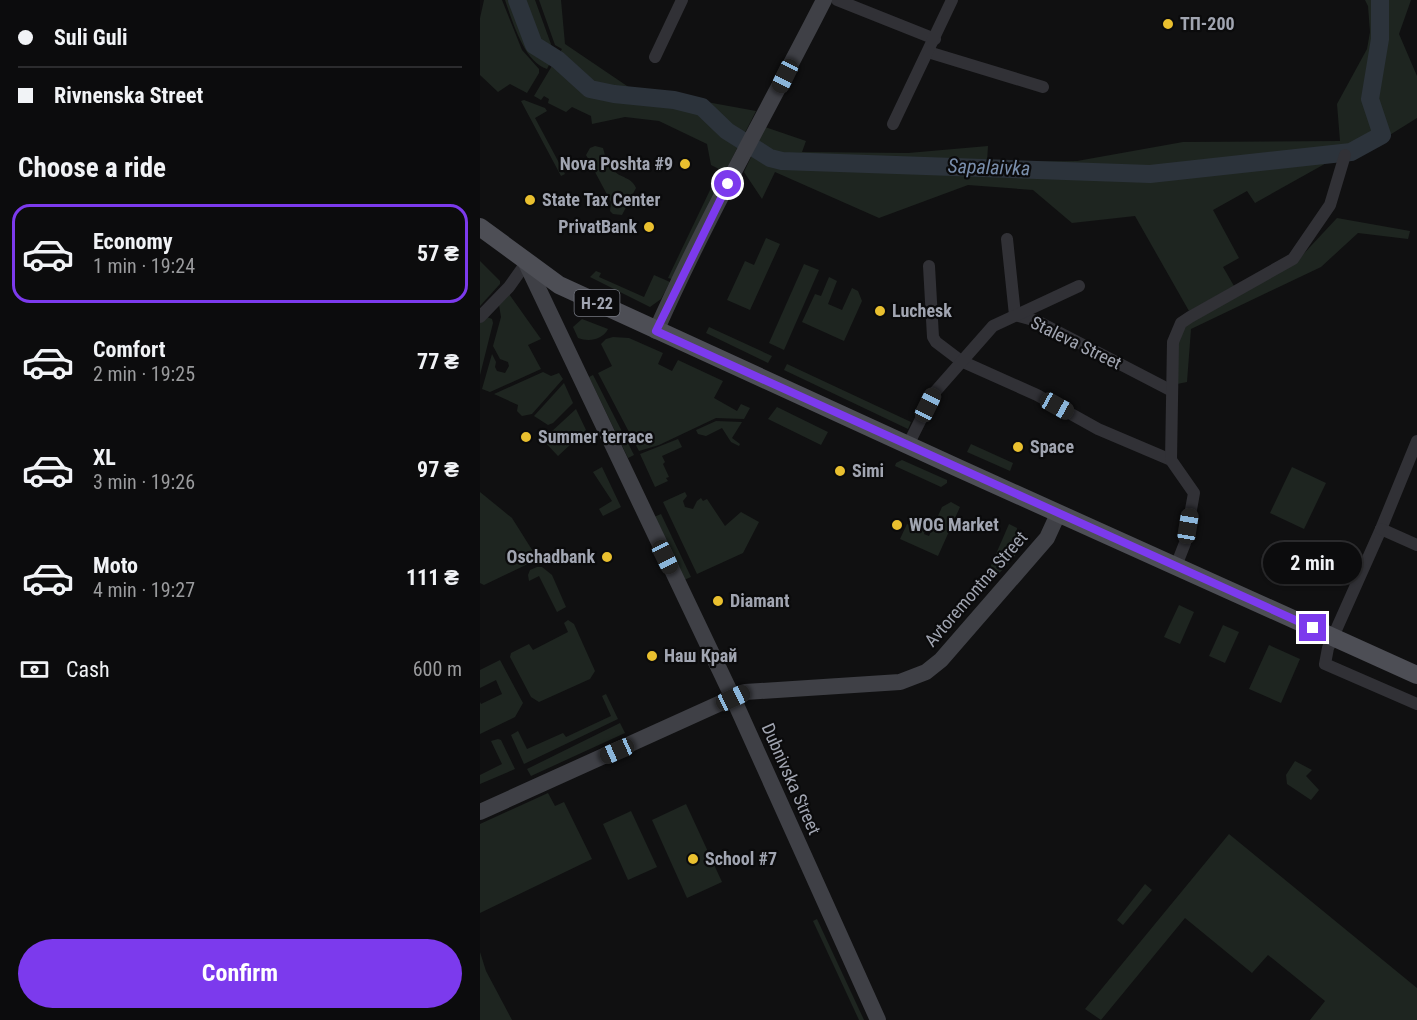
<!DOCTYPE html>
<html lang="en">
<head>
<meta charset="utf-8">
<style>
	:root { --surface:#0c0c0d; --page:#151516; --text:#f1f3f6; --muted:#9a9b9d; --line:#2c2c2e; --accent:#7c3aed }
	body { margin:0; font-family:"Roboto Condensed",sans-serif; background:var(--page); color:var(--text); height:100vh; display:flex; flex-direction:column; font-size:22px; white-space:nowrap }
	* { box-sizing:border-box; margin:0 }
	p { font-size:20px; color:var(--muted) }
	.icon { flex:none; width:33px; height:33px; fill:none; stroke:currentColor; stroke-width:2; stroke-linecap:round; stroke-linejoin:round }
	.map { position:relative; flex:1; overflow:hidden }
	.side { display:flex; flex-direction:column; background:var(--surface); width:480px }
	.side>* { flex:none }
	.hud { display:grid; align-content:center; height:132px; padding:0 18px; background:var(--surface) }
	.end { position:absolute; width:27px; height:27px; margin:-14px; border:8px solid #7c3aed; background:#fff; box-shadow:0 0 0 3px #fff }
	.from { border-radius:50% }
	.bubble { position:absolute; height:42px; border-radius:21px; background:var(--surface); box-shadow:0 2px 4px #0004,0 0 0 2px var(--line); font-size:20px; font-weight:700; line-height:42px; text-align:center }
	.car { position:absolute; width:18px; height:36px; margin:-18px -9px; border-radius:8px; box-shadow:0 0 4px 2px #0007; background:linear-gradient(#222 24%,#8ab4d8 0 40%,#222 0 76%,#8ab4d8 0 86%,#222 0) }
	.hud b { display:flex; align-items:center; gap:21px; height:57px; font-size:22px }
	.hud b+b { border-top:2px solid var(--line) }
	.hud i { width:15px; height:15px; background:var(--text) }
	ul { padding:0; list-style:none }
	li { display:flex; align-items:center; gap:18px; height:99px; margin:0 12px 9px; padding:0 6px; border:3px solid transparent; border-radius:18px }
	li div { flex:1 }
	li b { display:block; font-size:22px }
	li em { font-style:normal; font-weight:700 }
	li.current { border-color:var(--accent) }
	li>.icon { width:54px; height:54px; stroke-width:1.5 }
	h2 { padding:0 18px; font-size:27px; line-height:72px }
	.pay { display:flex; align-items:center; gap:15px; height:66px; padding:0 18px; font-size:22px }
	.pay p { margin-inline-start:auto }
	.button { display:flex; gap:12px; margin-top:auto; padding:12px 18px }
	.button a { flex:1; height:69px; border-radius:36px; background:var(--accent); color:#fff; font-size:24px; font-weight:700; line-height:69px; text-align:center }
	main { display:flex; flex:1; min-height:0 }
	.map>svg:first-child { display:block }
	.green { fill:#1e2520 }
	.water { fill:#2c333b }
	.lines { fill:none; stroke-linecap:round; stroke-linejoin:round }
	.river { stroke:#2c333b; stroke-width:18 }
	.street { stroke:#313136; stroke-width:12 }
	.secondary { stroke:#3f4046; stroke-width:16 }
	.primary { stroke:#4d4e55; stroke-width:18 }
	.route { stroke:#7c3aed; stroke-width:8 }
	.poi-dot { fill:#eac02f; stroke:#0b0b0c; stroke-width:2 }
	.labels { text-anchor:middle; stroke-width:4.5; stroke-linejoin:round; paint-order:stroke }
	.shield { fill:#0b0b0c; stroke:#747780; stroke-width:1.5 }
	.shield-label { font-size:16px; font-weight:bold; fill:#a1a5b1 }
	.poi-label { font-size:18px; font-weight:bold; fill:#a1a5b1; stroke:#0b0b0c; text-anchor:start }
	.street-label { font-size:18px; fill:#a1a5b1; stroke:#0b0b0c }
	.water-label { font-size:20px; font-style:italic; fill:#798eac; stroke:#0b0b0c }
</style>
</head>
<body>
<main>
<section class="side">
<div class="hud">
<b><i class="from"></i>Suli Guli</b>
<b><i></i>Rivnenska Street</b>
</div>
<h2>Choose a ride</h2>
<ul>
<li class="current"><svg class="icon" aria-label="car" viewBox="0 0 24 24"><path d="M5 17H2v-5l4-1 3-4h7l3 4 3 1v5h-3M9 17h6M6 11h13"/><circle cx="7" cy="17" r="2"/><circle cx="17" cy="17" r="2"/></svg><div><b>Economy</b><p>1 min · 19:24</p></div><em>57 ₴</em></li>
<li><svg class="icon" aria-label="car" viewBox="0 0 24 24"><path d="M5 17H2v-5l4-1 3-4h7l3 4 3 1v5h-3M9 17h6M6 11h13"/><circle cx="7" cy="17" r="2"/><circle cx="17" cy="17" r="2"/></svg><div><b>Comfort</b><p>2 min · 19:25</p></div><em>77 ₴</em></li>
<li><svg class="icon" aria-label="car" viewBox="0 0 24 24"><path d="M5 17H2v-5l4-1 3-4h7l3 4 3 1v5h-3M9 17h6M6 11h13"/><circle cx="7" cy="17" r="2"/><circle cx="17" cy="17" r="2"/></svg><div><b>XL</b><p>3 min · 19:26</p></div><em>97 ₴</em></li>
<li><svg class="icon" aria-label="car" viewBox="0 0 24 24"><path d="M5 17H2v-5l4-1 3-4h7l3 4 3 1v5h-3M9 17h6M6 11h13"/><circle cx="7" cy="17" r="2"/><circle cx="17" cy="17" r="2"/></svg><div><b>Moto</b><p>4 min · 19:27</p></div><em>111 ₴</em></li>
</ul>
<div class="pay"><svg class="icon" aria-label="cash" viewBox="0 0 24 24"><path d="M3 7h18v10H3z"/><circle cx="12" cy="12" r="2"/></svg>Cash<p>600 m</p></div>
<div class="button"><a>Confirm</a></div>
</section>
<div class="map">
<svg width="937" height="1020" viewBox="0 0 937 1020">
	<rect width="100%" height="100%" fill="#101011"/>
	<!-- green -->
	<g class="green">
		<polygon points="4,0 22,0 42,50 59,69 59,73 47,93 30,84 18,92 0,75 0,18"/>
		<path d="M25 0H34L54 50 72 59 67 69C44 62 32 20 25 0Z"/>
		<path d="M40 0H55L72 47 76 51 75 54C51 40 50 24 40 0Z"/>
		<polygon points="59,0 81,0 85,44 150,88 276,111 245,172 231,165 227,144 179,121 145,117 112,124 111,116 92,107 86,112 68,103 69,99 64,96 61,100 54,96 82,49 75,45"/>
		<polygon points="885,0 931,0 919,34 937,76 937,118 868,161 850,161 775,203 767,191 733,210 759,258 743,267 754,286 709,311 655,216 592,223 553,190 488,185 399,218 295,172 282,199 264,172 285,127 326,141 322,152 428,153 508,146 507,162 597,161 703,142 860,141 857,104 887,49 890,32 888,6"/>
		<polygon points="44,100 65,108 67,111 55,118 85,174 81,176 41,101"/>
		<path d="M115 146 123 148C125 155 127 165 133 170 140 178 152 177 156 188L142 215 133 214 130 211 131 202 106 155 110 148Z"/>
		<polygon points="232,186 236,186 237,189 192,279 188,278"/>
		<polygon points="857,218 930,231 928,239 878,233 841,267 711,329 707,382 697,384 697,342 705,326 816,262"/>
		<polygon points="286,238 300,244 270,310 247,300 265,261 274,265"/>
		<polygon points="0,261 20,281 20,284 0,306"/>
		<polygon points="324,264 339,270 304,350 289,343"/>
		<polygon points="116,271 121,273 119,277 164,297 174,275 190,282 181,299 170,307 110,277"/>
		<polygon points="349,277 357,281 348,304 362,310 372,288 378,291 382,301 364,341 322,322 335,294 341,296"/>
		<polygon points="29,294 61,339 48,345 61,369 10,392 2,389 12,354 16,362 15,367 17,371 25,373 29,366 28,362 20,359 13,346 21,317 19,305"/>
		<polygon points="7,317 12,319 13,323 0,375 0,323"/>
		<path d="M102 319 128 329C122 340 109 342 98 338L93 327Z"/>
		<polygon points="229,327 292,356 288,363 226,333"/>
		<polygon points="133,337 149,338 183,353 178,364 192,371 198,360 243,381 234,398 257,411 261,404 270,408 264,419 236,418 179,445 159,451 118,373 132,366 121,344 126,339"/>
		<polygon points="307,364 431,422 428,429 304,370"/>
		<polygon points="63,372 71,376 79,373 83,379 52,414 42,416 37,411 38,405 14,394"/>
		<polygon points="113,375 154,455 148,458 109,377"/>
		<polygon points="84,383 93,403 73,423 68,425 54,416"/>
		<polygon points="297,407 348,432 341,445 288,419"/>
		<polygon points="96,409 106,430 78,456 62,439 67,431 70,433"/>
		<polygon points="236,421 262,422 252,438 260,444 259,446 251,442 242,428 226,436 218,434 216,430"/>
		<polygon points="198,439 202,447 182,456 185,462 183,464 189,477 186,478 188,481 175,487 160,454"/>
		<polygon points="491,444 533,463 530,471 487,452"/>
		<polygon points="422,460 467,480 467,483 461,487 415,466 416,463"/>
		<polygon points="122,467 141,507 123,516 119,509 132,501 113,472"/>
		<polygon points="812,467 846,483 824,529 790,513"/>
		<polygon points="0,492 32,518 54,553 52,562 4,585 0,583"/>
		<polygon points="205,492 207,496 203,501 205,507 213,509 217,501 221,498 223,501 227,499 245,526 261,512 279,522 263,553 217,574 183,502"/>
		<polygon points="471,502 480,507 458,556 420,539 427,524 445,531 444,534 449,536 462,507"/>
		<polygon points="181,514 211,577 204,580 174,517"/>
		<polygon points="529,524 537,528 535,556 513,580 506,577"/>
		<polygon points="57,567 62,567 72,575 86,607 77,612 59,576 49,581 48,575 50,570"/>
		<polygon points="699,605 714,612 700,644 684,637"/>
		<polygon points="88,620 94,624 115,671 110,679 59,702 51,697 30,657 31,653 49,644 53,650 88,632 84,623"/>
		<polygon points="743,625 759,632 745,663 729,656"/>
		<polygon points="789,645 820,659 801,703 769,689"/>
		<polygon points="20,660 43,703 35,717 0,734 0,702 1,704 22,694 16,680 0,688 0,670"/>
		<polygon points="126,694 138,719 44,764 31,735 38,731 47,749 83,733 86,737 131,716 122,696"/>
		<polygon points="140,723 145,733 51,776 47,769"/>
		<polygon points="18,739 21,740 35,769 0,784 0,775 22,764 11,741"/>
		<polygon points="815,761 832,770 826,776 839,790 831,800 807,784 806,775"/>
		<polygon points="68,793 75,806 84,802 112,859 0,913 0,824"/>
		<polygon points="206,804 242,882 207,898 172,820"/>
		<polygon points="151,811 177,867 148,880 123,824"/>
		<polygon points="749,834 937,988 937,1020 830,1020 845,1001 788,955 772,973 705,918 621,1020 605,1009"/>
		<polygon points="665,884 672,890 643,925 637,920"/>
		<polygon points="337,919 384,1020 379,1020 333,921"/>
		<polygon points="0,952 6,971 32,1020 0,1020"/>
	</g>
	<!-- water -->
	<path class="water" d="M34 0H40C50 24 51 40 75 54L72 59 54 51 51 46Z"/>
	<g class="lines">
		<!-- river -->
		<polyline class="river" points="37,0 54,45 78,60 110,89 134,94 194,100 222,107 247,131 290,158 302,161 670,174 871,152 902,135 890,99 900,39 900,0"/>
		<!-- street -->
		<g class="street">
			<polyline points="357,0 455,39"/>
			<polyline points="448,52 563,87"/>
			<polyline points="175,57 202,0"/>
			<polyline points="413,124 472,0"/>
			<polyline points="527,239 535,315 557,321 692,391"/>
			<polyline points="449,266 453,337 456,342 481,361 557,395 618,429 691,460"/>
			<polyline points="0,317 29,287 46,263"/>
			<polyline points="937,441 901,529 848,648 845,664 937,704"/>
			<polyline points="428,445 454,393 513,326 599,286"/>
			<polyline points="901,529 937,545"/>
			<polyline points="696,566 705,543 714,493 691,460 693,342 701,323 710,317 813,259 850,205 865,155"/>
		</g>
		<!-- secondary -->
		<g class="secondary">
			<polyline points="46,263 253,698 398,1020"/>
			<path d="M176 331C226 218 288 110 344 0"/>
			<polyline points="0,812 265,692 420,682 446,672 461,660 567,538 578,514"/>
		</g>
		<!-- primary -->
		<polyline class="primary" points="0,227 79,285 478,468 937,675"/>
	</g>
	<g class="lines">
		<!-- route -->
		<polyline class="route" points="248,184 176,331 833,628"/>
	</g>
	<!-- markers -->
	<g class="poi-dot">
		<circle cx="688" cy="24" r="6"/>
		<circle cx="205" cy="164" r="6"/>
		<circle cx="50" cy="200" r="6"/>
		<circle cx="169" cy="227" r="6"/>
		<circle cx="400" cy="311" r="6"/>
		<circle cx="46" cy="437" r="6"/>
		<circle cx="538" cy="447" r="6"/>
		<circle cx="360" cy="471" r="6"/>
		<circle cx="417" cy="525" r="6"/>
		<circle cx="127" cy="557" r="6"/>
		<circle cx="238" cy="601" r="6"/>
		<circle cx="172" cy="656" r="6"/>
		<circle cx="213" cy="859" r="6"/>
	</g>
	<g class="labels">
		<!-- shield labels -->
		<rect class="shield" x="94.5" y="290" width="45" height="26" rx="4.5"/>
		<g class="shield-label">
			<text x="117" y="309">Н-22</text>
		</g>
		<!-- poi labels -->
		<g class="poi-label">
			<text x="700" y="30">ТП-200</text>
			<text x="193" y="170" text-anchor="end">Nova Poshta #9</text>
			<text x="62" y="206">State Tax Center</text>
			<text x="157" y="233" text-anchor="end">PrivatBank</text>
			<text x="412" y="317">Luchesk</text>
			<text x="58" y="443">Summer terrace</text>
			<text x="550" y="453">Space</text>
			<text x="372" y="477">Simi</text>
			<text x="429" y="531">WOG Market</text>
			<text x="115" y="563" text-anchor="end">Oschadbank</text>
			<text x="250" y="607">Diamant</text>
			<text x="184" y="662">Наш Край</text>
			<text x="225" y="865">School #7</text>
		</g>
		<!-- street labels -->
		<g class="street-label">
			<text transform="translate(596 343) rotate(26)" y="6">Staleva Street</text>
			<text transform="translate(496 589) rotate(-49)" y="6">Avtoremontna Street</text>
			<text transform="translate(311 779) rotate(66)" y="6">Dubnivska Street</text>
		</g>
		<!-- water labels -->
		<g class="water-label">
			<text transform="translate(509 167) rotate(2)" y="7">Sapalaivka</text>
		</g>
	</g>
</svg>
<i class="end from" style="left:248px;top:184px"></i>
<i class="end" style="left:833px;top:628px"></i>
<div class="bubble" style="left:783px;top:542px;width:99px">2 min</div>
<i class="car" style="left:305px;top:76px;rotate:206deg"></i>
<i class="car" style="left:448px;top:405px;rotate:26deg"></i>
<i class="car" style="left:577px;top:406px;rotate:119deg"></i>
<i class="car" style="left:708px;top:526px;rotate:9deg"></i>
<i class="car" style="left:185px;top:557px;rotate:154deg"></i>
<i class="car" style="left:253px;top:698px;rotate:65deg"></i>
<i class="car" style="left:137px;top:751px;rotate:246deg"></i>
</div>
</main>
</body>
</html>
